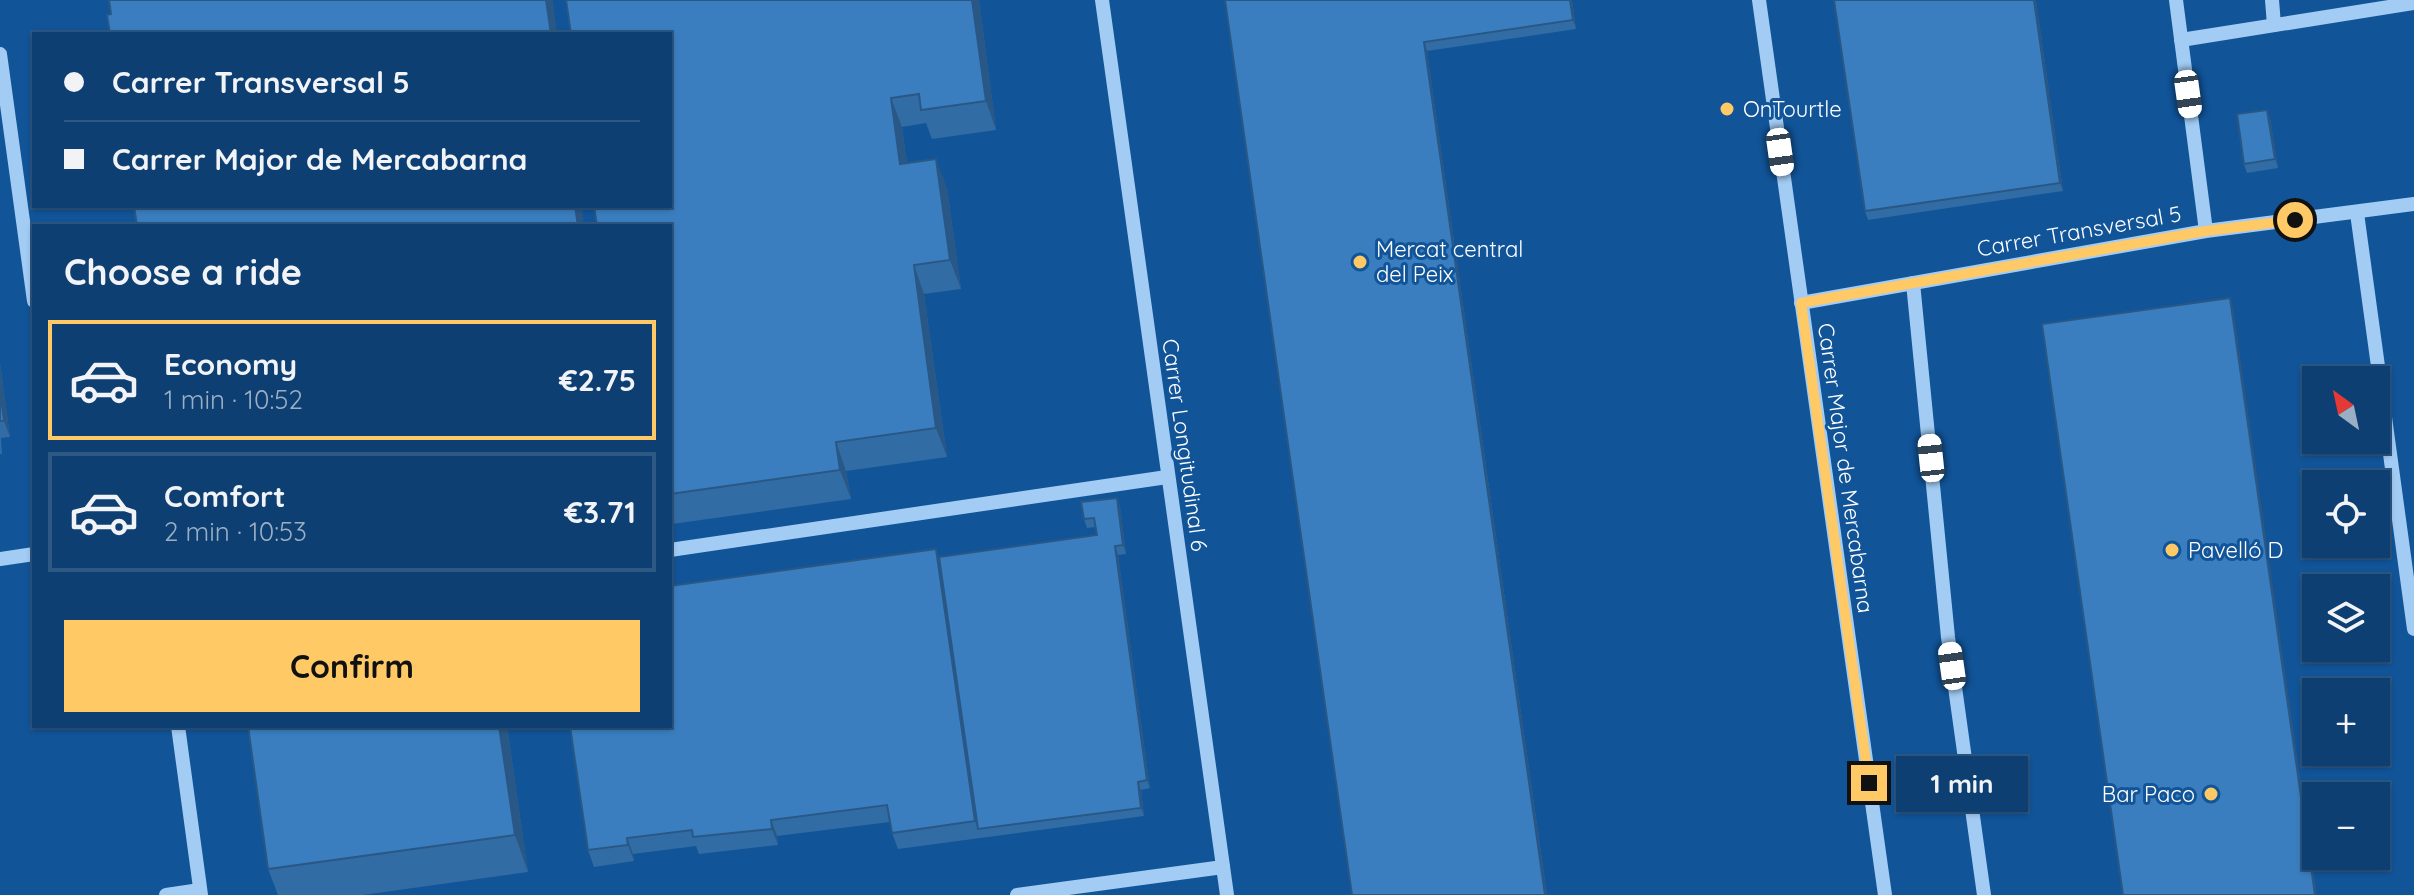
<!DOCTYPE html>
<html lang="en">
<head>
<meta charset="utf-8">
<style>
	:root { --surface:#0d3f72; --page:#164677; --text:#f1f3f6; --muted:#9aafc4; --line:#2d5884; --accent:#ffc965 }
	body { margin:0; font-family:Quicksand,sans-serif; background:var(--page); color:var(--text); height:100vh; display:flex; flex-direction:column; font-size:30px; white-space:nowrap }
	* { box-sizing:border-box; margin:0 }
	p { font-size:26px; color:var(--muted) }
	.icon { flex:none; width:44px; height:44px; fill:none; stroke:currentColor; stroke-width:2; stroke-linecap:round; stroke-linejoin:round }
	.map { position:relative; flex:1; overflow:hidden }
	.drawer { position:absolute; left:32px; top:224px; width:640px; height:504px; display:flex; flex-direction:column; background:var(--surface); border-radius:0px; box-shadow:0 2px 6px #0004,0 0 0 2px var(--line) }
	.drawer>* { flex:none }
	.top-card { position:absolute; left:32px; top:32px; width:640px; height:176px; border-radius:0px; box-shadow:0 2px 6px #0004,0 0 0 2px var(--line); display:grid; align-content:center; height:176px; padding:0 32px; background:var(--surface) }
	.needle { width:52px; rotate:327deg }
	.controls { position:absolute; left:2302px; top:366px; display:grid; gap:16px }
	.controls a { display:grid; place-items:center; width:88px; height:88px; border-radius:0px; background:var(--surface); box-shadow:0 2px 6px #0004,0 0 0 2px var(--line); font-size:40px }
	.end { position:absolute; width:36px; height:36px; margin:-18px; border:10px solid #ffc965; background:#111; box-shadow:0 0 0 4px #111 }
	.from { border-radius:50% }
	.bubble { position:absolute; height:56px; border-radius:0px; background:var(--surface); box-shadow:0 2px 6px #0004,0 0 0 2px var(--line); font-size:26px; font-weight:800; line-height:56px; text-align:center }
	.car { position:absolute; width:24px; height:48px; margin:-24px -12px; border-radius:10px; box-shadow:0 0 6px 2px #0007; background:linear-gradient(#fff 24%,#345 0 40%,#fff 0 76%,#345 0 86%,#fff 0) }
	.top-card b { display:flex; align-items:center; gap:28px; height:76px; font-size:30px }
	.top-card b+b { border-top:2px solid var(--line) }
	.top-card i { width:20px; height:20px; background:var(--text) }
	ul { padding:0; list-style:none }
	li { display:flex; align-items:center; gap:24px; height:120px; margin:0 16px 12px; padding:0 16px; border:4px solid var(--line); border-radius:0px }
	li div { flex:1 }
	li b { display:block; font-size:30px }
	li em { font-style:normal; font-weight:800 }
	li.selected { border-color:var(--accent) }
	li>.icon { width:72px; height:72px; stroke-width:1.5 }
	h2 { padding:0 32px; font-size:36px; line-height:96px }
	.action { display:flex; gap:16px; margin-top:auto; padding:16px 32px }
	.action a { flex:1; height:92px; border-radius:0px; background:var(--accent); color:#111; font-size:32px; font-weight:800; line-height:92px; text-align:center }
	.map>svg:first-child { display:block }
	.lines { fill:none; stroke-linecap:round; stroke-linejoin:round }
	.minor { stroke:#a2ccf4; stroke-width:14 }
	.wall { fill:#326ca5 }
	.shaded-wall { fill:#295886 }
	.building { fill:#3a7ec0; stroke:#295886; stroke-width:2 }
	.route { stroke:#ffc965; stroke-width:10 }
	.poi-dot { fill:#ffc965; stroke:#115498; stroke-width:3 }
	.labels { text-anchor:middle; stroke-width:6; stroke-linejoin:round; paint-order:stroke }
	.poi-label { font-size:22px; fill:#fff; stroke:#115498; text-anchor:start }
	.street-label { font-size:22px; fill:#fff; stroke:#115498 }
</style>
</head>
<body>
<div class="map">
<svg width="2414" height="895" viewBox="0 0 2414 895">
	<rect width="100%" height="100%" fill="#115498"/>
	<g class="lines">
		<!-- minor -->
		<g class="minor">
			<polyline points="1102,0 1227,895"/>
			<polyline points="1759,0 1885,895"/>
			<polyline points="2176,0 2206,231"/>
			<polyline points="2272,0 2274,25"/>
			<polyline points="2181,40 2414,3"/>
			<polyline points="0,54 34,301"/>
			<polyline points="2357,213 2414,629"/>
			<polyline points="1913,283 1948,637 1984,895"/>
			<polyline points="1801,303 2206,231 2414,204"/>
			<polyline points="670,550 1167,477"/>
			<polyline points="0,559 34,554"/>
			<polyline points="178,726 201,895"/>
			<polyline points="166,895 200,890"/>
			<polyline points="1017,895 1223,867"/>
		</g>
	</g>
	<!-- wall -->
	<g class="wall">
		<polygon points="566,0 979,0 996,130 932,139 926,123 902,127 907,163 947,188 961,289 924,294 947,457 846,471 851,499 672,524 670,520 670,226"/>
		<polygon points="1225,0 1572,0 1576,29 1427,51 1547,895 1352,895"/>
		<polygon points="1834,0 2036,0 2063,191 1868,220 1865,211"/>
		<polygon points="2267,110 2270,118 2278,168 2247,173 2244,164"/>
		<polygon points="0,363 10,437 1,438 2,454 0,454"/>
		<polygon points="1117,498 1120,507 1126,554 1118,555 1150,788 1141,790 1144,816 898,849 892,833 890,822 777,836 778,845 699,854 696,846 633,854 634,861 594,867 588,850 936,549 939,557 1097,535 1095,527 1087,528 1084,519"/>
		<polygon points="507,726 528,872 363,895 278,895 268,869"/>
	</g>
	<!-- shaded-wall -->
	<g class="shaded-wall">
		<polygon points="546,0 553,0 557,34 551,34"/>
		<polygon points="972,0 979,0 996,130 986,101"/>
		<polygon points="1570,0 1572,0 1576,29 1573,20"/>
		<polygon points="2034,0 2036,0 2063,191 2060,183"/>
		<polygon points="1424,42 1427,51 1547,895 1545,895"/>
		<polygon points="891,98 902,127 911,193 900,164"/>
		<polygon points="2267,110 2270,118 2278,168 2275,159"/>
		<polygon points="936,159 947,188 961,289 950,260"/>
		<polygon points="575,206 582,206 584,226 578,226"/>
		<polygon points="914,265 924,294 947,457 936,428"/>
		<polygon points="2230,298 2233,306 2317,895 2315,895"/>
		<polygon points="0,363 10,437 4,421 0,390"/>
		<polygon points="836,442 846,471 851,499 840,470"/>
		<polygon points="1117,498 1120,507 1126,554 1123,545"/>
		<polygon points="1115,546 1118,555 1150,788 1147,780"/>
		<polygon points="936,549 942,565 978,829 975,821"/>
		<polygon points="499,726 507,726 528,872 515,835"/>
		<polygon points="1138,782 1141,790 1144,816 1141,808"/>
		<polygon points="771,820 777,836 778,845 772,829"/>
		<polygon points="627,838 633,854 634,861 628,845"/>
	</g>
	<!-- building -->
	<g class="building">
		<polygon points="109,0 546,0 551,34 110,34 107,15 111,14"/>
		<polygon points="566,0 972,0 986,101 921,110 919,94 891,98 900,164 936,159 950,260 914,265 936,428 836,442 840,470 670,494 670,226 597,226 594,206 670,206 670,34 571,34"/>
		<polygon points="1225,0 1570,0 1573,20 1424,42 1545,895 1352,895"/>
		<polygon points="1834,0 2034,0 2060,183 1865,211"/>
		<polygon points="2267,110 2275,159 2244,164 2237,114"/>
		<polygon points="134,206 575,206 578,226 137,226"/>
		<polygon points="2230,298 2315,895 2123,895 2042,324"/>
		<polygon points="0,390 4,421 0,421"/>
		<polygon points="1117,498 1123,545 1115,546 1147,780 1138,782 1141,808 978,829 939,557 1097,535 1094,518 1084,519 1081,502"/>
		<polygon points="936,549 975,821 892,833 887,805 771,820 772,829 693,837 692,830 627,838 628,845 588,850 570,726 670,726 670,586"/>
		<polygon points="248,726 499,726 515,835 268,869"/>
	</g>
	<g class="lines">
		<!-- route -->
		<polyline class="route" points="1869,783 1801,303 2206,231 2295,220"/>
	</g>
	<!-- markers -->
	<g class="poi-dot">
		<circle cx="1727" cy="109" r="8"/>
		<circle cx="1360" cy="262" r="8"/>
		<circle cx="2172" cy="550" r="8"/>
		<circle cx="2211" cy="794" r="8"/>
	</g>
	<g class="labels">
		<!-- poi labels -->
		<g class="poi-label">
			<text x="1743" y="117">OnTourtle</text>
			<text x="1376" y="257">Mercat central<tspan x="1376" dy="25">del Peix</tspan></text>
			<text x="2188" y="558">Pavelló D</text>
			<text x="2195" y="802" text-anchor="end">Bar Paco</text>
		</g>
		<!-- street labels -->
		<g class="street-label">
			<text transform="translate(2079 231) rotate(-10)" y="8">Carrer Transversal 5</text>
			<text transform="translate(1185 445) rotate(82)" y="8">Carrer Longitudinal 6</text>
			<text transform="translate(1846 468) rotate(82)" y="8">Carrer Major de Mercabarna</text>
		</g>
	</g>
</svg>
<div class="controls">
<a><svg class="needle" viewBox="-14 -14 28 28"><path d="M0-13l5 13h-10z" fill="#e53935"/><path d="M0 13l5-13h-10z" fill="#9aafc4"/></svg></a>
<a><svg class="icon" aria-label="locate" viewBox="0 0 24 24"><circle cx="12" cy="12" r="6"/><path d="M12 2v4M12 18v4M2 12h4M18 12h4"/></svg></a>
<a><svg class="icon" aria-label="layers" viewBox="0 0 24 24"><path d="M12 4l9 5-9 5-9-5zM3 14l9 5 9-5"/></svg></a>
<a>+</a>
<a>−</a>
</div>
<i class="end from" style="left:2295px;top:220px"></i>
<i class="end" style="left:1869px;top:783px"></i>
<div class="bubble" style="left:1896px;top:756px;width:132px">1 min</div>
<i class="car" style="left:2188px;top:94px;rotate:172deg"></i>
<i class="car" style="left:1780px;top:152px;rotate:172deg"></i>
<i class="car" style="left:1931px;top:458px;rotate:354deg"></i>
<i class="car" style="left:1952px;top:666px;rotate:352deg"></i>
<div class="top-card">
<b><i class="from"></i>Carrer Transversal 5</b>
<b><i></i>Carrer Major de Mercabarna</b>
</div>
<section class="drawer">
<h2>Choose a ride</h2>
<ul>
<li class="selected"><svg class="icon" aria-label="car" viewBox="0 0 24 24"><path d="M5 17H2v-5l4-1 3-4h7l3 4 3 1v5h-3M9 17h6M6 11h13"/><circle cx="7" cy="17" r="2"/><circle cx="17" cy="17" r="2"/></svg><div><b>Economy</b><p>1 min · 10:52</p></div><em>€2.75</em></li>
<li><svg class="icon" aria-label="car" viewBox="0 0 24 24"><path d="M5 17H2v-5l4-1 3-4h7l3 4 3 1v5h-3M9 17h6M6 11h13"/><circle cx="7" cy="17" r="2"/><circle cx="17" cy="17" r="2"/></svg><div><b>Comfort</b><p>2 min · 10:53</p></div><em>€3.71</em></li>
</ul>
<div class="action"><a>Confirm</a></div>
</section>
</div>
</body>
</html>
